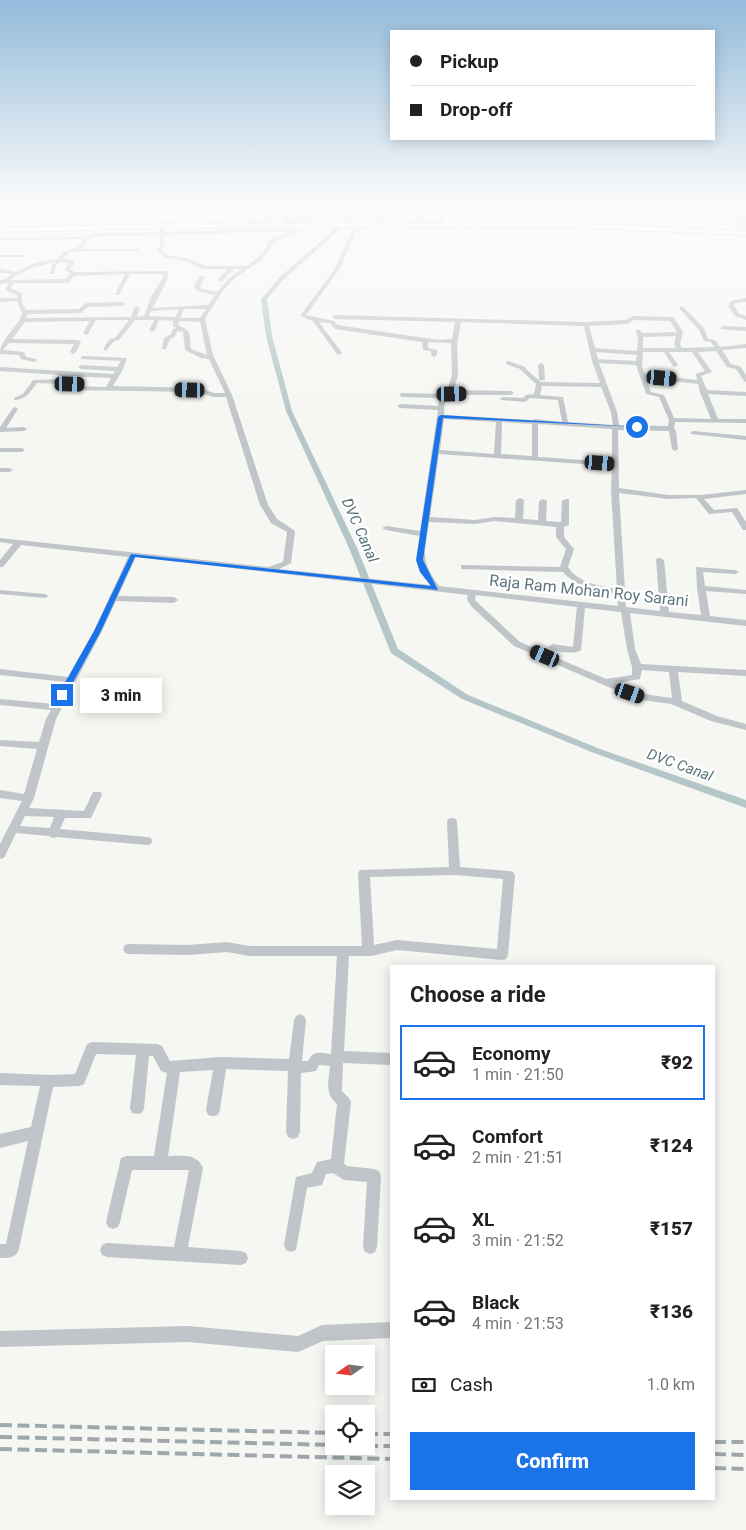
<!DOCTYPE html>
<html lang="en">
<head>
<meta charset="utf-8">
<style>
	:root { --surface:#fff; --page:#f6f6f6; --text:#202124; --muted:#757577; --line:#e0e0e0; --accent:#1a73e8 }
	body { margin:0; font-family:Roboto,sans-serif; background:var(--page); color:var(--text); height:100vh; display:flex; flex-direction:column; font-size:19px; white-space:nowrap }
	* { box-sizing:border-box; margin:0 }
	p { font-size:16px; color:var(--muted) }
	.icon { flex:none; width:28px; height:28px; fill:none; stroke:currentColor; stroke-width:2; stroke-linecap:round; stroke-linejoin:round }
	.map { position:relative; flex:1; overflow:hidden }
	.details { position:absolute; left:390px; top:965px; width:325px; height:535px; display:flex; flex-direction:column; background:var(--surface); border-radius:0px; box-shadow:0 2px 12px #0003 }
	.details>* { flex:none }
	.top-card { position:absolute; left:390px; top:30px; width:325px; height:110px; border-radius:0px; box-shadow:0 2px 12px #0003; display:grid; align-content:center; height:110px; padding:0 20px; background:var(--surface) }
	.needle { width:32px; rotate:256deg }
	.controls { position:absolute; left:325px; top:1345px; display:grid; gap:10px }
	.controls a { display:grid; place-items:center; width:50px; height:50px; border-radius:0px; background:var(--surface); box-shadow:0 2px 12px #0003; font-size:25px }
	.end { position:absolute; width:22px; height:22px; margin:-11px; border:6px solid #1a73e8; background:#fff; box-shadow:0 0 0 2px #fff }
	.from { border-radius:50% }
	.bubble { position:absolute; height:35px; border-radius:0px; background:var(--surface); box-shadow:0 2px 12px #0003; font-size:16px; font-weight:800; line-height:35px; text-align:center }
	.car { position:absolute; width:15px; height:30px; margin:-15px -8px; border-radius:6px; box-shadow:0 0 4px 1px #0007; background:linear-gradient(#222 24%,#8ab4d8 0 40%,#222 0 76%,#8ab4d8 0 86%,#222 0) }
	.top-card b { display:flex; align-items:center; gap:18px; height:48px; font-size:19px }
	.top-card b+b { border-top:1px solid var(--line) }
	.top-card i { width:12px; height:12px; background:var(--text) }
	ul { padding:0; list-style:none }
	li { display:flex; align-items:center; gap:15px; height:75px; margin:0 10px 8px; padding:0 10px; border:2px solid transparent; border-radius:0px }
	li div { flex:1 }
	li b { display:block; font-size:19px }
	li em { font-style:normal; font-weight:800 }
	li.current { border-color:var(--accent) }
	li>.icon { width:45px; height:45px; stroke-width:1.5 }
	h2 { padding:0 20px; font-size:22px; line-height:60px }
	.pay { display:flex; align-items:center; gap:12px; height:55px; padding:0 20px; font-size:19px }
	.pay p { margin-inline-start:auto }
	.button { display:flex; gap:10px; margin-top:auto; padding:10px 20px }
	.button a { flex:1; height:58px; border-radius:0px; background:var(--accent); color:#fff; font-size:20px; font-weight:800; line-height:58px; text-align:center }
	.map>svg:first-child { display:block }
	.green { fill:#d7dcd2 }
	.lines { fill:none; stroke-linecap:round; stroke-linejoin:round }
	.canal { fill:#b5c6c8; fill-rule:evenodd }
	.major-casing { stroke:#b2b9bc; stroke-width:2 }
	.minor { fill:#bfc5c8; fill-rule:evenodd }
	.major { fill:#fff; fill-rule:evenodd }
	.rail { stroke:#9ea8ac; stroke-width:4; stroke-dasharray:12 5.5; stroke-linecap:butt }
	.route { fill:#1a73e8 }
	.labels { text-anchor:middle; stroke-width:5; stroke-linejoin:round; paint-order:stroke }
	.far-water-label { font-size:15px; font-style:italic; fill:#5a767b; stroke:#fff }
	.street-label { font-size:16px; fill:#60767f; stroke:#fff }
</style>
</head>
<body>
<div class="map">
<svg width="746" height="1530" viewBox="0 0 746 1530">
	<rect width="100%" height="100%" fill="#f6f6f3"/>
	<!-- green -->
	<polygon class="green" points="729,205 746,205 746,227 737,227"/>
	<g class="lines">
		<!-- canal -->
		<polygon class="canal" points="362,205 367,205 284,279 267,299 272,336 292,411 357,548 398,649 468,695 600,749 746,800 746,808 594,753 462,699 391,653 349,548 286,411 266,336 261,299 280,277"/>
		<defs>
			<polygon id="major" points="564,223 746,231 746,235 564,227 163,228 0,232 0,228 163,224"/>
		</defs>
		<!-- major casing -->
		<use href="#major" class="major-casing"/>
		<!-- minor -->
		<g class="minor">
			<polygon points="249,205 253,205 250,221 266,221 265,218 267,205 271,205 269,218 271,222 275,222 275,224 245,223"/>
			<polygon points="286,205 290,205 288,221 302,218 304,205 308,205 307,217 314,215 317,205 321,205 318,217 271,227 271,225 284,222"/>
			<polygon points="399,205 405,205 387,214 376,226 372,226 383,212"/>
			<polygon points="418,205 422,205 424,221 439,221 437,205 441,205 443,223 402,224 404,222 420,221"/>
			<path d="M295 224 299 225 297 233 273 242C264 265 249 265 232 281 221 291 213 306 205 319L213 355 232 395 268 505 277 519 295 531 291 563 279 569 430 585C414 564 416 561 420 536L386 530 382 528 386 526 420 531 438 410 400 408 397 406 400 404 438 406 439 398 402 397 399 395 402 393 439 394 447 391 452 375 451 343 428 342V348L437 350V355L434 357 431 355V351L423 350 422 342 335 329 330 323 319 322 342 353 339 355 337 354 313 321 300 316 336 267 351 232 359 224 363 225 355 233 341 267 306 315 334 321 337 325 439 340 452 339 455 322 335 319 332 317 335 315 586 322 626 320 633 316 672 317 674 318 683 332 680 344 682 348 714 347 711 342 704 341 699 330 679 308 682 306 704 328 708 339 715 340 720 347 746 344V348L722 350 731 364 740 366 746 375V382L744 381 736 369 727 367 716 351 698 352 712 372 701 376 707 390 746 392V396L708 394 718 419H746V423L675 422 674 428 676 431 678 449 675 451 672 449 669 431 618 430 619 488 668 495H701L746 490V494L704 499 714 510 737 508 746 522V530H743L732 512 709 514 696 498 668 499 619 493 626 607 660 611 656 560 657 558H660L664 560 669 612 701 615 697 588 696 567 735 570 739 572 735 574 703 572 705 586 746 590V594L706 591 710 616 746 620V626L630 613 635 649 641 664 746 670V676L678 672 682 701 717 716 746 724V730L711 721 671 704 642 700 627 695 514 646 472 607 467 600 468 595 136 557 118 596 174 597 178 600 174 603 116 601 102 631 56 719 34 798 29 808 84 811 93 792H101L102 795 91 818H65L60 829 147 837 151 838 152 841 151 844 147 845 57 837 53 838 49 836 16 833 4 858 0 859V844L22 801 0 798V790L24 794 37 749 0 746V740L39 742 46 719 51 710 0 705V699L55 704 66 682 0 675V669L69 677 94 631 128 557 21 545 3 567H0V560L13 544 0 542V538L268 567 283 562 287 532 271 523 260 505 226 397H213L199 392 66 390 63 388 65 384 37 383C30 392 26 400 14 400V398L23 394 33 380 59 379 60 375 0 371V367L113 374 115 371 81 369 78 367 81 365 117 367 121 361 81 359V357L83 356 127 358 123 369 113 386 200 388 214 393H225L209 359 201 358 185 350 183 332 177 331 175 336 170 339 166 349H162L164 338 171 334 173 329 176 328 173 326V321L159 320 155 330 152 332 149 330 154 320H135L119 340 114 341 106 351 103 349 110 339 115 338 129 320H96L88 334 86 335 83 333 90 321 25 322 12 339 78 340 81 342 76 352 73 354 70 352 74 344 9 343 3 350 24 352 26 357 36 359 37 360 34 362 21 359 19 355 0 354C0 338 18 328 22 313L17 301 0 302V298H17V295L5 290 9 283 0 284V280H3L12 274 0 273V269L16 272 35 263 58 259 65 251 78 247 84 239 0 240V238L86 237 91 234 160 232V228L162 227 164 228V232L294 229ZM292 231 269 240 264 253 247 266H205L189 259 168 255 162 251 164 245V235ZM160 235V245L157 251 164 257 186 261 202 269H228L218 279V281H222L234 269H242L229 278 217 292 201 289 200 286 205 277 200 276 194 286 197 291 215 295 208 305 153 308C157 298 170 280 168 271L75 272 70 269 75 261 63 259 69 253 76 251H138L140 250 138 249H82L91 236ZM55 262 52 265 50 274H54L56 265 60 262 70 263 64 269 70 273 66 279 9 280 30 268ZM125 274 115 295H119L130 274H163V278L152 295 144 316 137 317 140 308 137 306 134 308 131 317 26 318 28 314 81 313 88 307 122 306 125 304 122 302 86 303 79 309 26 310 22 303V293L10 288 14 283H68L74 276ZM179 309 175 317 149 316 151 311ZM184 309H206L200 318H180ZM634 320 670 321 677 332 642 333 640 330H636L638 341 637 351 595 348 589 326 627 324ZM179 321 200 322 207 355 191 349C189 334 193 332 178 325ZM461 322 584 326 592 361 600 383 541 382 527 370 525 367 508 361 506 362V364L520 369 536 384 534 394 526 395 523 398 503 397 500 399 501 400 525 402 530 398 558 400 562 422 535 419 532 420 444 415 445 395H511L514 393 511 391 454 390 458 375 457 345ZM676 336 674 344 676 348H643V337ZM596 352 637 355 636 361 598 359ZM643 352H664L673 366 675 367 678 365 669 352H692L705 371 696 374 697 380 645 374 642 366ZM599 363 636 365 646 394 659 397 669 420 668 426 619 425 617 412ZM66 376 111 378 106 387 70 386 77 384 64 380ZM646 378 698 384 700 392 711 419 674 418 664 395 651 392ZM542 386 601 387 611 412 613 425 568 422 563 397 540 395ZM444 419 496 422 494 454 440 450ZM502 422 532 424V456L501 454ZM538 424 612 429V462L538 457ZM439 454 612 466 611 490 617 589C600 586 578 583 568 567L574 549 564 537V527L569 525V499H566L562 501 561 522 546 521 547 501 543 499 539 501 538 520 523 519 524 500 520 498 516 500 515 518 495 517 475 520 430 517ZM495 521 556 527V537L566 549 560 567 464 565H461V569L563 572C576 587 599 591 617 594L618 606 439 586C419 559 425 553 429 522L475 524ZM476 595 577 607 573 647 552 644 548 647C554 652 575 655 581 650L585 608 621 612 627 649 632 667V675L606 679 520 642 478 603 475 600ZM642 670 669 672 672 698 643 694 616 683 640 679ZM25 816 54 817 50 828 20 826Z"/>
			<polygon points="0,255 26,255 28,256 26,257 0,257"/>
			<polygon points="746,298 746,302 735,303 734,306 739,314 746,316 746,320 735,316 728,306 731,301"/>
			<polygon points="723,326 746,327 746,331 721,329 720,328"/>
			<polygon points="541,363 544,365 545,379 542,381 539,379 538,365"/>
			<polygon points="15,407 18,409 6,428 24,427 27,429 24,431 0,432 0,427 13,408"/>
			<polygon points="693,431 746,436 746,440 691,434 691,432"/>
			<polygon points="0,448 22,448 25,450 22,452 0,452"/>
			<polygon points="0,468 9,468 13,470 9,472 0,472"/>
			<polygon points="0,590 45,594 49,596 45,598 0,594"/>
			<path d="M452 818 456 819 457 822 460 867 509 871 513 872 515 875 508 955 506 959 502 960 397 950 371 956H349L344 1051 391 1053V1065L343 1063 342 1091 349 1098 351 1102 344 1164 347 1166 374 1169 379 1171 381 1176 377 1247 375 1252 370 1254 365 1252 363 1247 367 1182 344 1180 333 1173 326 1174 322 1185 307 1188 296 1250 291 1252 286 1250 284 1245 296 1177 312 1173 317 1162 331 1159 337 1104C324 1093 329 1081 330 1066L319 1065 316 1071 301 1073 300 1132 298 1137 293 1139 288 1137 286 1132 288 1071 226 1069 220 1110 218 1115 213 1116 208 1115 206 1110 213 1070 180 1072 168 1156C182 1156 197 1153 203 1168L188 1247 241 1251 246 1253 248 1258 246 1263 241 1265 107 1257 102 1255 100 1250 102 1245 107 1243 174 1247 189 1170H132L120 1222 118 1227 113 1229 108 1227 106 1222 121 1158 126 1156H154L167 1073 161 1071 153 1056H149L144 1108 142 1113 137 1114 132 1113 130 1108 136 1055 96 1054 84 1084 79 1086 53 1087 19 1249C16 1258 9 1258 0 1258V1244H6L28 1141 0 1148V1134L31 1127 40 1086 0 1085V1073L50 1075 75 1074 87 1044 92 1042 157 1044 162 1046 170 1061 221 1057 289 1059 294 1020 296 1016 300 1014 304 1016 306 1020 302 1061H308C314 1050 319 1053 331 1054L337 956H249L227 952 188 955 129 954 125 953 123 949 125 945 129 944 188 945 227 942 249 946H362L358 873 360 870 449 867 447 822 448 819ZM455 875 503 879 497 949 397 940 374 945 370 877Z"/>
			<polygon points="391,1322 391,1338 323,1341 298,1352 188,1342 0,1347 0,1331 188,1326 298,1336 322,1325"/>
		</g>
		<!-- major -->
		<use href="#major" class="major"/>
		<!-- rail -->
		<g class="rail">
			<polyline points="0,1425 334,1433"/>
			<polyline points="366,1434 391,1434"/>
			<polyline points="0,1437 334,1445"/>
			<polyline points="714,1442 746,1442"/>
			<polyline points="366,1446 391,1446"/>
			<polyline points="0,1449 391,1459"/>
			<polyline points="714,1454 746,1455"/>
			<polyline points="714,1468 746,1469"/>
		</g>
	</g>
	<!-- sky -->
	<linearGradient id="sky" x2="0" y2="1"><stop stop-color="#93bbdb"/><stop offset="0.49" stop-color="#fbfbfa"/><stop offset="1" stop-color="#fbfbfa" stop-opacity="0"/></linearGradient>
	<rect width="746" height="419" fill="url(#sky)"/>
	<!-- route -->
	<polygon class="route" points="441,415 640,427 443,418 423,560 438,590 135,557 101,631 65,697 60,697 58,695 94,631 131,554 431,586 420,572 416,560 438,417"/>
	<g class="labels">
		<!-- far-water labels -->
		<g class="far-water-label">
			<text transform="translate(360 530) rotate(66)" y="5">DVC Canal</text>
			<text transform="translate(680 765) rotate(20)" y="5">DVC Canal</text>
		</g>
		<!-- street labels -->
		<g class="street-label">
			<text transform="translate(589 590) rotate(6)" y="6">Raja Ram Mohan Roy Sarani</text>
		</g>
	</g>
</svg>
<div class="controls">
<a><svg class="needle" viewBox="-14 -14 28 28"><path d="M0-13l5 13h-10z" fill="#e53935"/><path d="M0 13l5-13h-10z" fill="#757577"/></svg></a>
<a><svg class="icon" aria-label="locate" viewBox="0 0 24 24"><circle cx="12" cy="12" r="6"/><path d="M12 2v4M12 18v4M2 12h4M18 12h4"/></svg></a>
<a><svg class="icon" aria-label="layers" viewBox="0 0 24 24"><path d="M12 4l9 5-9 5-9-5zM3 14l9 5 9-5"/></svg></a>
</div>
<i class="end from" style="left:637px;top:427px"></i>
<i class="end" style="left:62px;top:695px"></i>
<div class="bubble" style="left:80px;top:678px;width:82px">3 min</div>
<i class="car" style="left:662px;top:378px;rotate:95deg"></i>
<i class="car" style="left:70px;top:384px;rotate:91deg"></i>
<i class="car" style="left:190px;top:390px;rotate:271deg"></i>
<i class="car" style="left:452px;top:394px;rotate:89deg"></i>
<i class="car" style="left:600px;top:463px;rotate:94deg"></i>
<i class="car" style="left:545px;top:656px;rotate:293deg"></i>
<i class="car" style="left:630px;top:693px;rotate:109deg"></i>
<div class="top-card">
<b><i class="from"></i>Pickup</b>
<b><i></i>Drop-off</b>
</div>
<section class="details">
<h2>Choose a ride</h2>
<ul>
<li class="current"><svg class="icon" aria-label="car" viewBox="0 0 24 24"><path d="M5 17H2v-5l4-1 3-4h7l3 4 3 1v5h-3M9 17h6M6 11h13"/><circle cx="7" cy="17" r="2"/><circle cx="17" cy="17" r="2"/></svg><div><b>Economy</b><p>1 min · 21:50</p></div><em>₹92</em></li>
<li><svg class="icon" aria-label="car" viewBox="0 0 24 24"><path d="M5 17H2v-5l4-1 3-4h7l3 4 3 1v5h-3M9 17h6M6 11h13"/><circle cx="7" cy="17" r="2"/><circle cx="17" cy="17" r="2"/></svg><div><b>Comfort</b><p>2 min · 21:51</p></div><em>₹124</em></li>
<li><svg class="icon" aria-label="car" viewBox="0 0 24 24"><path d="M5 17H2v-5l4-1 3-4h7l3 4 3 1v5h-3M9 17h6M6 11h13"/><circle cx="7" cy="17" r="2"/><circle cx="17" cy="17" r="2"/></svg><div><b>XL</b><p>3 min · 21:52</p></div><em>₹157</em></li>
<li><svg class="icon" aria-label="car" viewBox="0 0 24 24"><path d="M5 17H2v-5l4-1 3-4h7l3 4 3 1v5h-3M9 17h6M6 11h13"/><circle cx="7" cy="17" r="2"/><circle cx="17" cy="17" r="2"/></svg><div><b>Black</b><p>4 min · 21:53</p></div><em>₹136</em></li>
</ul>
<div class="pay"><svg class="icon" aria-label="cash" viewBox="0 0 24 24"><path d="M3 7h18v10H3z"/><circle cx="12" cy="12" r="2"/></svg>Cash<p>1.0 km</p></div>
<div class="button"><a>Confirm</a></div>
</section>
</div>
</body>
</html>
